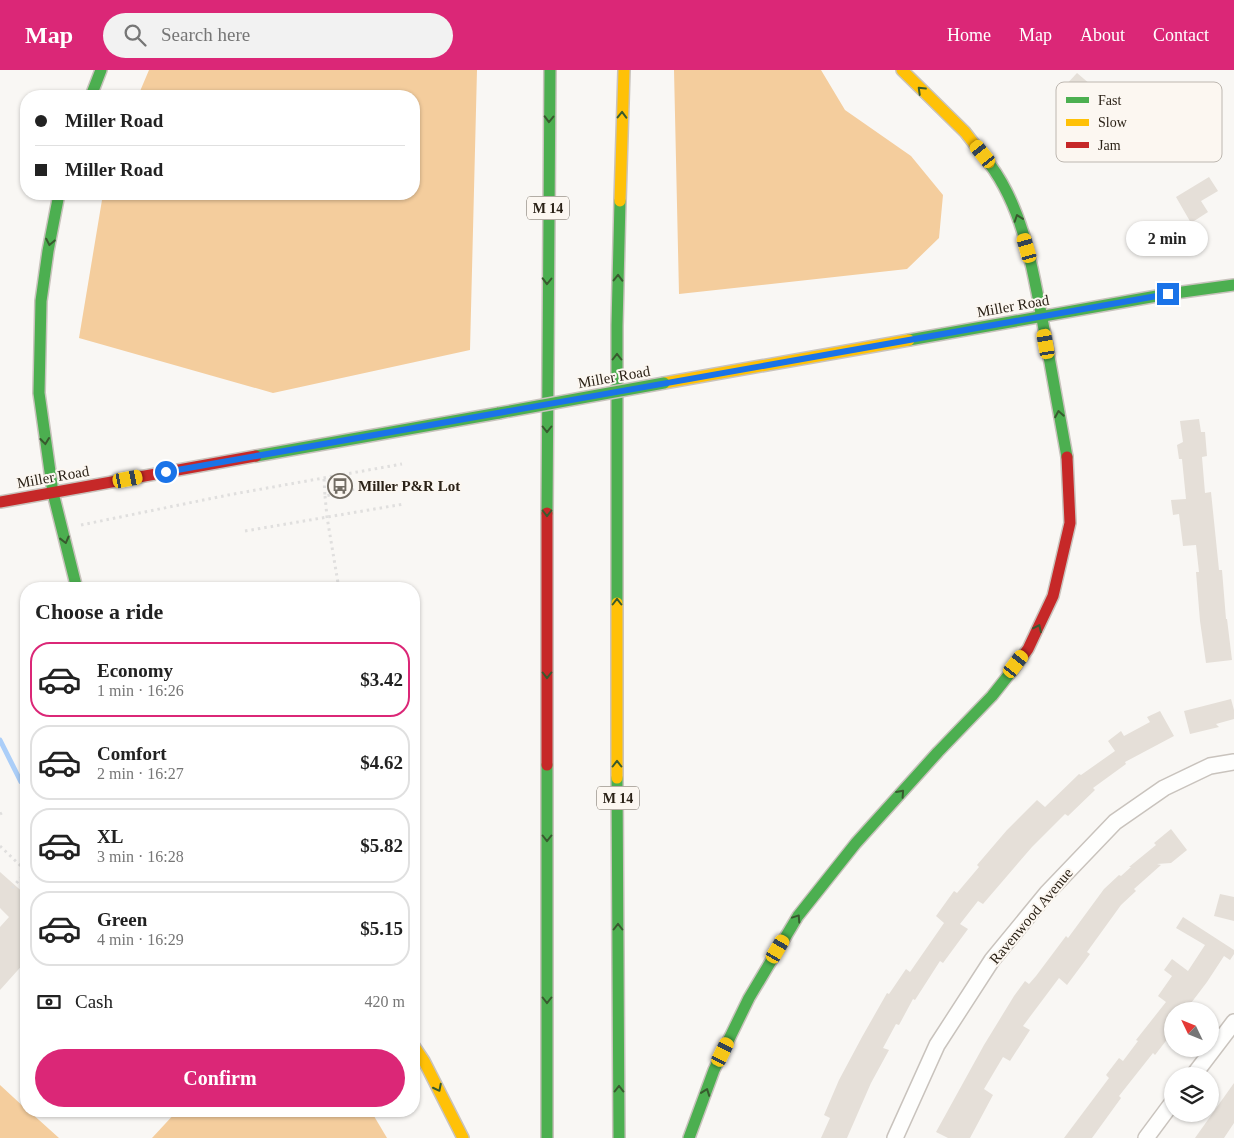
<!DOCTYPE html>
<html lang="en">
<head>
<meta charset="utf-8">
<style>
	:root { --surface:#fff; --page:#f2f2f2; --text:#222; --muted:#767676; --line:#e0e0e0; --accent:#db2777 }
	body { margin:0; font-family:Georgia,serif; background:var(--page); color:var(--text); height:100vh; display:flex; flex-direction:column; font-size:19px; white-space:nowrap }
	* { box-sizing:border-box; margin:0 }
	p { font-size:16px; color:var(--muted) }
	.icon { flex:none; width:28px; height:28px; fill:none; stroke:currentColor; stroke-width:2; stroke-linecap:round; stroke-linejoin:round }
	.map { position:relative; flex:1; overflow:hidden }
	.drawer { position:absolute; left:20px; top:512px; width:400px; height:535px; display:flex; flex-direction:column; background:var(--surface); border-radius:20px; box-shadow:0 1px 4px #0004 }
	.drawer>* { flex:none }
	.top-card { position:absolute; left:20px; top:20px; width:400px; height:110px; border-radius:20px; box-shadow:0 1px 4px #0004; display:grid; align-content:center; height:110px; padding:0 15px; background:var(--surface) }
	.needle { width:32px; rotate:313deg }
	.buttons { position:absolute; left:1164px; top:932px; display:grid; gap:10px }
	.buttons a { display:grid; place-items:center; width:55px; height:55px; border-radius:50%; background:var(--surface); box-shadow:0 1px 4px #0004; font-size:25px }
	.end { position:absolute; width:22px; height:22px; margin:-11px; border:6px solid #1a73e8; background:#fff; box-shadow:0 0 0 2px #fff }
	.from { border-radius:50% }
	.bubble { position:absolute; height:35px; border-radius:18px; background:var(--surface); box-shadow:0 1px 4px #0004; font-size:16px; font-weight:700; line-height:35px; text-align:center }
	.car { position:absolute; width:15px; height:30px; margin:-15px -8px; border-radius:6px; box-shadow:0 0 4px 1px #0007; background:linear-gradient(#f5c518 24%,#345 0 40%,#f5c518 0 76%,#345 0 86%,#f5c518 0) }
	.top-card b { display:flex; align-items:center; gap:18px; height:48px; font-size:19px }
	.top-card b+b { border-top:1px solid var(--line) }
	.top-card i { width:12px; height:12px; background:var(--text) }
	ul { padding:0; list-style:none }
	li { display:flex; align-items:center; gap:15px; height:75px; margin:0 10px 8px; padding:0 5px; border:2px solid var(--line); border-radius:20px }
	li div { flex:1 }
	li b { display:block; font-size:19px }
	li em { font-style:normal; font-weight:700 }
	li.active { border-color:var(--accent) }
	li>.icon { width:45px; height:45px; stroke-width:1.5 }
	h2 { padding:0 15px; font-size:22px; line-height:60px }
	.pay { display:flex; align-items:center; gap:12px; height:55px; padding:0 15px; font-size:19px }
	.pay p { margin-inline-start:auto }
	.action { display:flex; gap:10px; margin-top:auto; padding:10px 15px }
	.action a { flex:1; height:58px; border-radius:30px; background:var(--accent); color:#fff; font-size:20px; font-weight:700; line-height:58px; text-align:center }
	header { display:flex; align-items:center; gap:30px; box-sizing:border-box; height:70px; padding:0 25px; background:var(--accent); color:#fff }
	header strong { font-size:24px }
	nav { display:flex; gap:28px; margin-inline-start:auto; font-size:18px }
	.search { width:350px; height:45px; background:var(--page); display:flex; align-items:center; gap:12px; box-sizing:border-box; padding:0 18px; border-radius:28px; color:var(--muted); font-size:19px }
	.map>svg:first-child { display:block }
	.forest { fill:#f4cd9d }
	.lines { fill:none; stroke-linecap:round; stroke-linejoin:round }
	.stream { stroke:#abcef8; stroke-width:5 }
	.building { fill:#e5dfd8 }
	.street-casing { stroke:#c9c3bd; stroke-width:18 }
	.fast-casing { stroke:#c9c3bd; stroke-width:14 }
	.slow-casing { stroke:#c9c3bd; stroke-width:14 }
	.jam-casing { stroke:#c9c3bd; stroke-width:14 }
	.path { stroke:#e0dfde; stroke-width:3; stroke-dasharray:2.5 4; stroke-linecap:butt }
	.street { stroke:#fefefd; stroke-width:15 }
	.fast { stroke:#4caf50; stroke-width:11 }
	.slow { stroke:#ffc107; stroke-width:11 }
	.jam { stroke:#c62828; stroke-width:11 }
	.fast-bridge-casing { stroke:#c9c3bd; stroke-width:14; stroke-linecap:butt }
	.fast-bridge { stroke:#4caf50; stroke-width:11 }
	.oneway { stroke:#385a2e }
	.route { stroke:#1a73e8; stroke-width:6 }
	.labels { text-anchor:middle; stroke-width:4; stroke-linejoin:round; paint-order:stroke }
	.shield { fill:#fcf7f1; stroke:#6a6258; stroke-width:1 }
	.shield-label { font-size:14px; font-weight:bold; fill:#2b2217 }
	.street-label { font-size:15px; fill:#2b2217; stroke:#fcf7f1 }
	.poi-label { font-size:15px; font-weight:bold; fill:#2b2217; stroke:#fcf7f1; text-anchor:start }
	.key { fill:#fcf7f1; stroke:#bdb7b0; stroke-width:1 }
	.key-label { font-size:14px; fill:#2b2217 }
</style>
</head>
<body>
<header>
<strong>Map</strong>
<div class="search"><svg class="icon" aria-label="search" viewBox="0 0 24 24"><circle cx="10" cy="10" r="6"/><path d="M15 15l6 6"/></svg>Search here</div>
<nav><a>Home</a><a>Map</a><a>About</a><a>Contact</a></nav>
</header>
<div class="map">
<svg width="1234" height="1068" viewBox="0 0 1234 1068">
	<rect width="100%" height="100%" fill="#f9f7f4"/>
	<!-- forest -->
	<g class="forest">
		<polygon points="149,0 477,0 470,280 273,323 79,268 103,124 414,124 414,26 138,26"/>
		<polygon points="674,0 821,0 845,40 911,86 943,125 939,168 907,199 679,224"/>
		<polygon points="0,1015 26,1039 26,1041 29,1041 59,1068 0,1068"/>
		<polygon points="177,1041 371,1041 387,1068 152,1068"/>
	</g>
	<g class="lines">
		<!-- stream -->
		<polyline class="stream" points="0,670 21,712"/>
	</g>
	<!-- building -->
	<g class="building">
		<polygon points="1077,3 1104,26 1090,41 1064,17"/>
		<polygon points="1209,107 1218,121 1201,131 1208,142 1191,153 1176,127"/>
		<polygon points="1199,349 1201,362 1205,362 1207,386 1202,387 1205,423 1211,422 1219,500 1222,500 1226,549 1227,549 1232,590 1206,593 1200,551 1196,502 1199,502 1196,475 1183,476 1179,444 1173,445 1171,430 1186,429 1182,389 1179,389 1177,375 1183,372 1180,351"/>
		<polygon points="1231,629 1234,640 1234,649 1216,654 1219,657 1190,664 1184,641"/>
		<polygon points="1160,641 1174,666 1125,692 1126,694 1093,718 1095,720 1068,746 1065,744 1032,777 983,834 978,831 960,854 968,859 943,893 940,891 915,930 913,929 899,955 896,954 883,978 889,980 871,1013 847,1068 821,1068 830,1048 824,1045 839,1010 862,967 887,923 889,924 906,899 910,902 944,853 936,846 954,821 957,823 979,797 977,795 1007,760 1037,730 1045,737 1079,704 1081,705 1115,681 1108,671 1121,661 1124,666 1150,652 1147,647"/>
		<polygon points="1171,759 1187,780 1171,793 1157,794 1161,795 1134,819 1136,821 1121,835 1087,882 1090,884 1067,915 1059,908 1023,956 1030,960 1010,991 1003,987 984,1019 993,1025 970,1068 948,1068 936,1062 984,975 1014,926 1025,911 1029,914 1036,906 1066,866 1068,868 1104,819 1119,805 1121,806 1131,797 1129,797 1156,775 1154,773"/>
		<polygon points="0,802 26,825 26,891 0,920 0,857 9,847 0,838"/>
		<polygon points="1220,824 1234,827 1234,851 1214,846"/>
		<polygon points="1183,847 1234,880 1234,884 1230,890 1224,886 1207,912 1185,941 1172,941 1172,963 1155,985 1153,983 1119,1026 1121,1028 1092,1068 1064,1068 1109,1008 1106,1005 1119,988 1123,991 1138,971 1136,970 1166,932 1158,926 1172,906 1164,900 1172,889 1188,901 1205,875 1176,858"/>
		<polygon points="1234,1013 1234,1053 1224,1068 1195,1068"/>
	</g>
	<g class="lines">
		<defs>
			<g id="street">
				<polyline points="1193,1006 1234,952"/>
				<polyline points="895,1068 937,975 992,890 1047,823 1115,752 1164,718 1210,696 1234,692"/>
				<polyline points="1146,1068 1172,1033"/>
			</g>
			<g id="fast">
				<polyline points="91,26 101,0"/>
				<path d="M989 93C1025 141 1033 202 1044 259 1052 302 1059 344 1067 387"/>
				<polyline points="59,124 48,181 41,231 39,323 53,423 77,519"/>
				<polyline points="909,270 1168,224 1234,215"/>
				<polyline points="256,386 499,343"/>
				<polyline points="547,443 550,0"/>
				<polyline points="617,533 617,256 620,131"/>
				<polyline points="547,695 547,1068"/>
				<polyline points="617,708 619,1068"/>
				<polyline points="689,1068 714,1000 749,928 798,846 856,773 938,682 992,626 1011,602"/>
			</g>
			<g id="slow">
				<polyline points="902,0 965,62 989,93"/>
				<polyline points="620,131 624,0"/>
				<polyline points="664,313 909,270"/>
				<polyline points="617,533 617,708"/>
				<polyline points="414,976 424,991 463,1068"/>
			</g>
			<g id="jam">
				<polyline points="0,432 256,386"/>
				<polyline points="547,443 547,695"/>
				<polyline points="1011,602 1028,579 1053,526 1070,453 1067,387"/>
			</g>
		</defs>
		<!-- street casing -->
		<use href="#street" class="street-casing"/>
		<!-- fast casing -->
		<use href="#fast" class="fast-casing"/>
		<!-- slow casing -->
		<use href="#slow" class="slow-casing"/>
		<!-- jam casing -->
		<use href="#jam" class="jam-casing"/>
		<!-- path -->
		<g class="path">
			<polyline points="324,409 325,426 353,421 351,414"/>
			<polyline points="325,426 327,447 339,519"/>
			<polyline points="81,455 228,425 402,394"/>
			<polyline points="245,461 404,434"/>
			<polyline points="0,744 2,743"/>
			<polyline points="0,776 26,801"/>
			<polyline points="12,818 26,802"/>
		</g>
		<!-- street -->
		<use href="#street" class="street"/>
		<!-- fast -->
		<use href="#fast" class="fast"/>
		<!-- slow -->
		<use href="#slow" class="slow"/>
		<!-- jam -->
		<use href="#jam" class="jam"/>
		<defs>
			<polyline id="fast-bridge" points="499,343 664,313"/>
		</defs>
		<!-- fast-bridge casing -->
		<use href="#fast-bridge" class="fast-bridge-casing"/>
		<!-- fast-bridge -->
		<use href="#fast-bridge" class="fast-bridge"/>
	</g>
	<!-- one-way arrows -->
	<defs><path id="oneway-chevron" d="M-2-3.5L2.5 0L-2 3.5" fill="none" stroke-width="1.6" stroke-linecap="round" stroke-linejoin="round" transform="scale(1.25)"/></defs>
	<g class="oneway">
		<use href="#oneway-chevron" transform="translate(921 20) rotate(-136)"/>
		<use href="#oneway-chevron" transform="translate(622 45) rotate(-89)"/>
		<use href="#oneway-chevron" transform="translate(549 49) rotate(91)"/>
		<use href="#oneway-chevron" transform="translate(1018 148) rotate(-109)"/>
		<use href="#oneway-chevron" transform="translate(50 172) rotate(101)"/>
		<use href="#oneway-chevron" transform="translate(618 208) rotate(-89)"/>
		<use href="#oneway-chevron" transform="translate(547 211) rotate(91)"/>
		<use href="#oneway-chevron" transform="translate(617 287) rotate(-90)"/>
		<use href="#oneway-chevron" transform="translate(1059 344) rotate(-100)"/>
		<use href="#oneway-chevron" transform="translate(547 359) rotate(90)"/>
		<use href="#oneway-chevron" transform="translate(45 371) rotate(83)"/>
		<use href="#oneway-chevron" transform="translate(547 443) rotate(90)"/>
		<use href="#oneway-chevron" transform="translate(65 470) rotate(76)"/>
		<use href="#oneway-chevron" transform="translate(617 532) rotate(-90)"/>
		<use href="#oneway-chevron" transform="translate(1038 558) rotate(-65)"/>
		<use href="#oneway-chevron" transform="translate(547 605) rotate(90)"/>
		<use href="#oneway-chevron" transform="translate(617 694) rotate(-90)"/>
		<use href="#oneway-chevron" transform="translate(901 723) rotate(-48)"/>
		<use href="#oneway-chevron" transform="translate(547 768) rotate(90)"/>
		<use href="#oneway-chevron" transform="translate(797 848) rotate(-56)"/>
		<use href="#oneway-chevron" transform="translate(618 857) rotate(-90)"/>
		<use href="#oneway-chevron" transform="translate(547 930) rotate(90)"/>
		<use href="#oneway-chevron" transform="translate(438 1018) rotate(63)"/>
		<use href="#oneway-chevron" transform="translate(619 1019) rotate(-90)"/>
		<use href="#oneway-chevron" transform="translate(706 1022) rotate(-70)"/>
	</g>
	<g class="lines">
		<!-- route -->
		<polyline class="route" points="166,402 1168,224"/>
	</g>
	<!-- icons -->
	<defs>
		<symbol id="bus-ring" viewBox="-11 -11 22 22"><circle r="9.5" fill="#fcf7f1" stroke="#736d64" stroke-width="1.5"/><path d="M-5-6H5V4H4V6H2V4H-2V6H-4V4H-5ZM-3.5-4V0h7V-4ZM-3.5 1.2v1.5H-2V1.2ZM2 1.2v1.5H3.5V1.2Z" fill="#736d64"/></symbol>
	</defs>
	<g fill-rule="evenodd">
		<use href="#bus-ring" x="326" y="402" width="28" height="28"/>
	</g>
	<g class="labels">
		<!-- shield labels -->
		<g class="shield">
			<rect x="527" y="126.5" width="42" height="23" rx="4"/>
			<rect x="597" y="716.5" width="42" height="23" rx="4"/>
		</g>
		<g class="shield-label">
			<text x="548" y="143">M 14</text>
			<text x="618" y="733">M 14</text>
		</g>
		<!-- street labels -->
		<g class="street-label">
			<text transform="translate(1013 236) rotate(-10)" y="5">Miller Road</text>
			<text transform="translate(614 307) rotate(-10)" y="5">Miller Road</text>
			<text transform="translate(53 407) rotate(-10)" y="5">Miller Road</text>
			<text transform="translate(1031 846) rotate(-50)" y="5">Ravenwood Avenue</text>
		</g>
		<!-- poi labels -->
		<g class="poi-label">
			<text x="358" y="421">Miller P&amp;R Lot</text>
		</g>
	</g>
	<!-- legend -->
	<rect x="1056" y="12" width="166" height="80" rx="8" class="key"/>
	<rect x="1066" y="27" width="23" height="6" fill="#4caf50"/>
	<rect x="1066" y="49" width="23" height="7" fill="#ffc107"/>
	<rect x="1066" y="72" width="23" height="6" fill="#c62828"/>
	<g class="key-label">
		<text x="1098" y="35">Fast</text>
		<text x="1098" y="57">Slow</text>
		<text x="1098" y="80">Jam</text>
	</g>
</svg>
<div class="buttons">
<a><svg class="needle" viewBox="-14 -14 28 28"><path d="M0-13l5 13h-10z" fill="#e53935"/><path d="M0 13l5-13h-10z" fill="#767676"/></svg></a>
<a><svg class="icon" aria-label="layers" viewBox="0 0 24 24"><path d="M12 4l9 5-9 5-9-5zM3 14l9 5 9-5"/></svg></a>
</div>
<i class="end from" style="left:166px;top:402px"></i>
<i class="end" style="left:1168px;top:224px"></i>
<div class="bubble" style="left:1126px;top:151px;width:82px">2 min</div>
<i class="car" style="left:983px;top:84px;rotate:321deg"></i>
<i class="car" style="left:1027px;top:178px;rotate:344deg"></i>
<i class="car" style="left:1046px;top:274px;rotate:350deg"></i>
<i class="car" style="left:128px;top:409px;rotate:79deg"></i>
<i class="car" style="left:1016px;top:594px;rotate:37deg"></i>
<i class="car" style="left:778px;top:879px;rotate:30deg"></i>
<i class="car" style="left:723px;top:982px;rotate:26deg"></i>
<div class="top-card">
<b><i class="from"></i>Miller Road</b>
<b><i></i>Miller Road</b>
</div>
<section class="drawer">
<h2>Choose a ride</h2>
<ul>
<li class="active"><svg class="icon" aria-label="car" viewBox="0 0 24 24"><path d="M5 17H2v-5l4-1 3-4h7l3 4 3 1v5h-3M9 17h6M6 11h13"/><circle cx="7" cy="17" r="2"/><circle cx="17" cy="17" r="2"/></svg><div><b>Economy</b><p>1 min · 16:26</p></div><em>$3.42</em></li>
<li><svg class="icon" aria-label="car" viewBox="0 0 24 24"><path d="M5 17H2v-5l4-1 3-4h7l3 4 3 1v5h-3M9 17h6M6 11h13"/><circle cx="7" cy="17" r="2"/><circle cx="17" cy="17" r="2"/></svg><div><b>Comfort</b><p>2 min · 16:27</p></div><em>$4.62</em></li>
<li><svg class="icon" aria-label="car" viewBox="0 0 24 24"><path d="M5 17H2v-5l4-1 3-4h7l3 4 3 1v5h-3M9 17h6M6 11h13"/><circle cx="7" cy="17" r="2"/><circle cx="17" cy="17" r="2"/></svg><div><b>XL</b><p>3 min · 16:28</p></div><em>$5.82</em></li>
<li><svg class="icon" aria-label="car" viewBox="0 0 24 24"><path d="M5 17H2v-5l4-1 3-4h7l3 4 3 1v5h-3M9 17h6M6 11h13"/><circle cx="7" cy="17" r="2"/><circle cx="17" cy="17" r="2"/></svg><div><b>Green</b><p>4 min · 16:29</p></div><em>$5.15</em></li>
</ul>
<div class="pay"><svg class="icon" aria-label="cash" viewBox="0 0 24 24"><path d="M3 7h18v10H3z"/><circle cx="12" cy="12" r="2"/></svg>Cash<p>420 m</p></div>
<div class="action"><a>Confirm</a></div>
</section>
</div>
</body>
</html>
